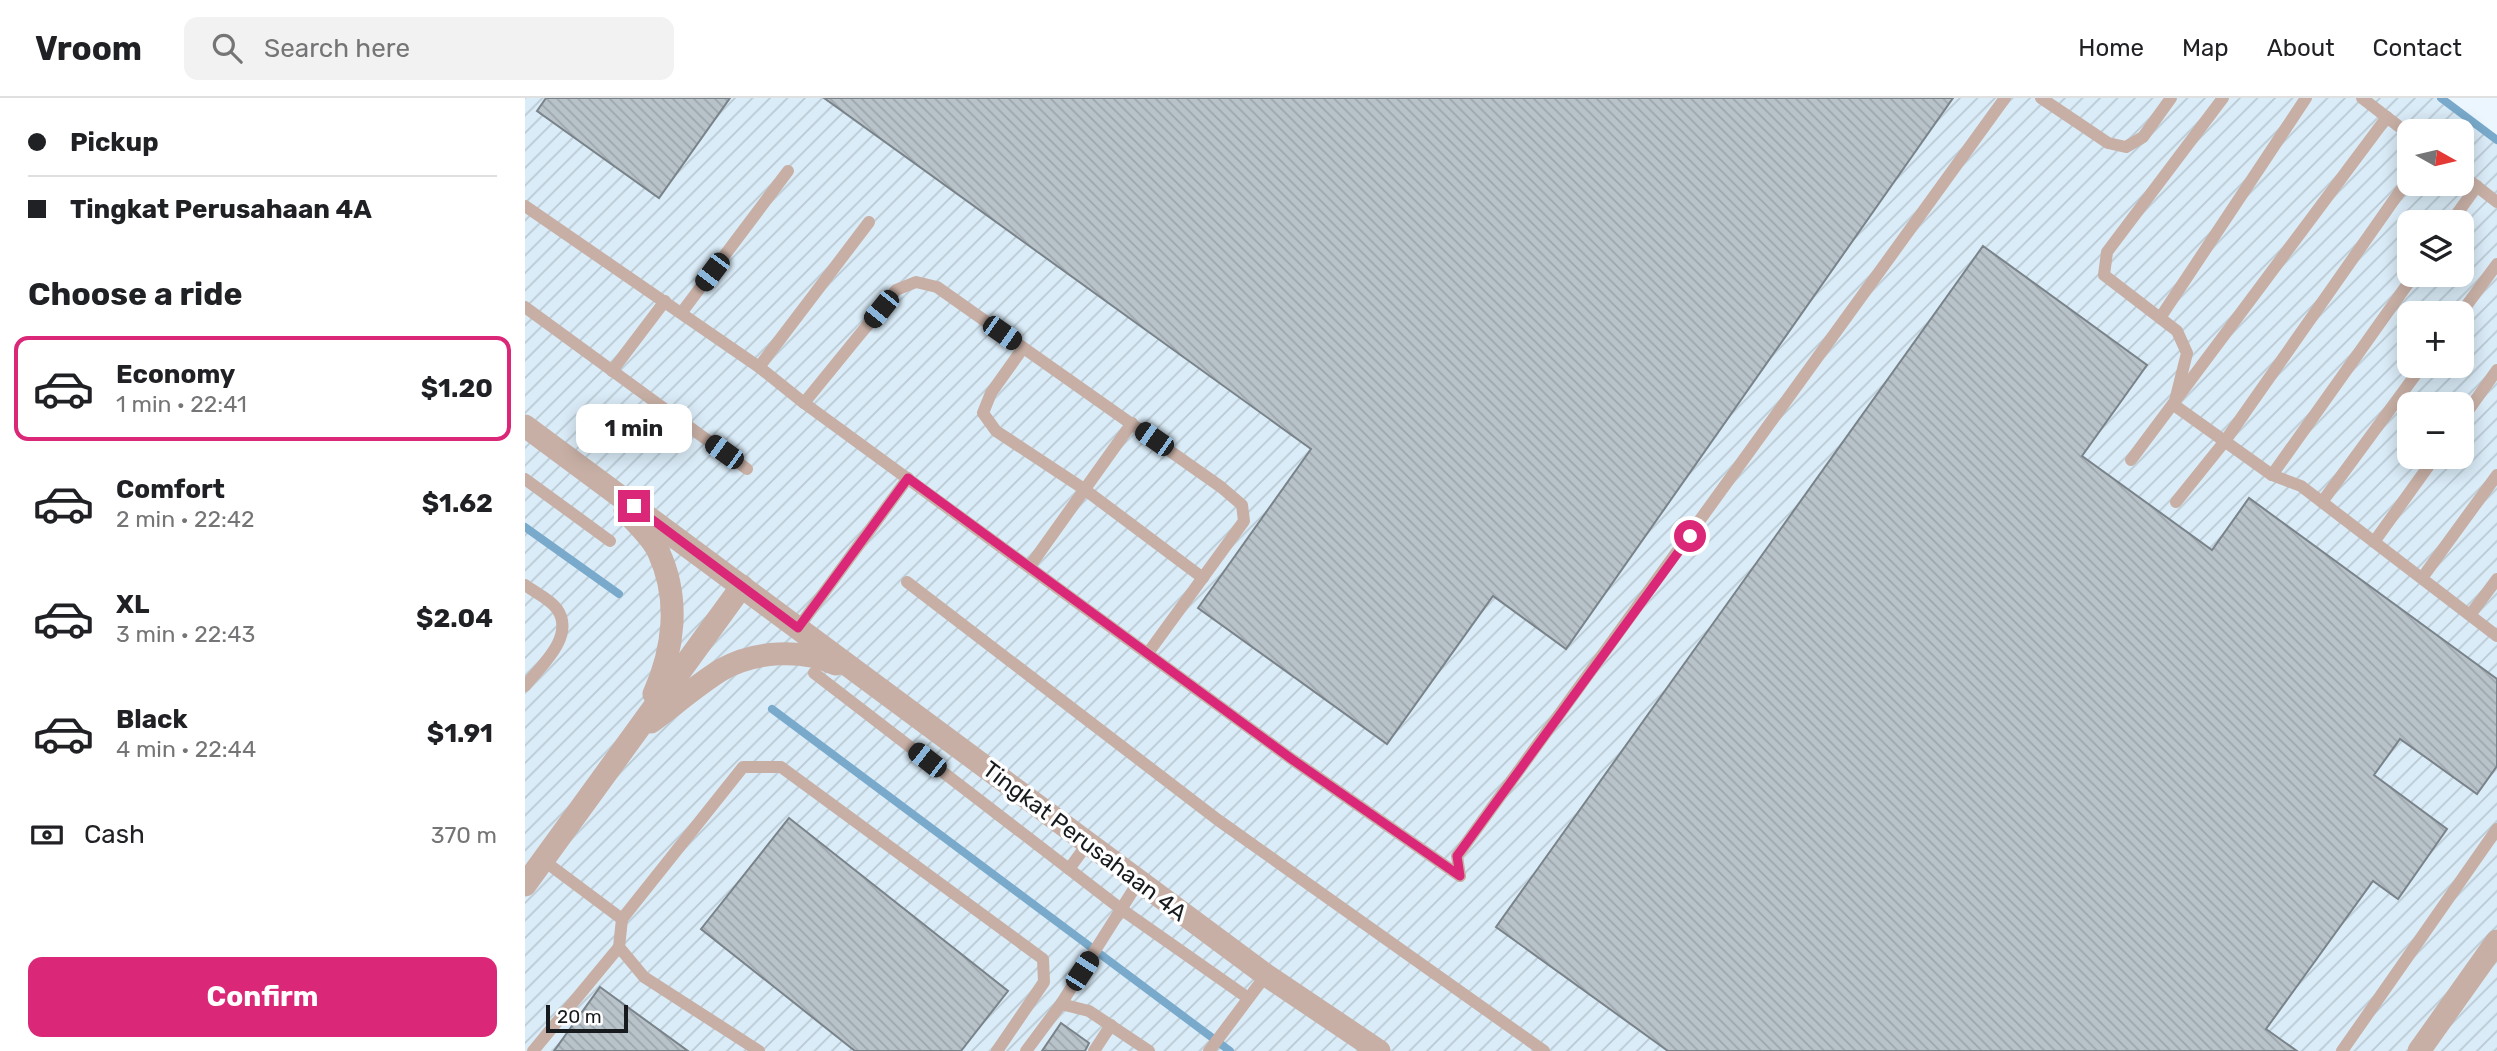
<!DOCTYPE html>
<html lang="en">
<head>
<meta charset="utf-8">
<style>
	:root { --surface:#fff; --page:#f2f2f2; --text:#202124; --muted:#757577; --line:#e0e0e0; --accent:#db2777 }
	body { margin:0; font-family:Rubik,sans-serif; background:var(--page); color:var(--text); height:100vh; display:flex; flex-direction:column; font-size:26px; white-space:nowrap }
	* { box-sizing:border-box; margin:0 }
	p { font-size:23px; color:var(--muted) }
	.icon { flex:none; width:38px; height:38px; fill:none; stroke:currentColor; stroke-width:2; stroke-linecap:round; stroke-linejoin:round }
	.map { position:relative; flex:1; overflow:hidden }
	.side { display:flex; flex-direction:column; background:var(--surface); width:525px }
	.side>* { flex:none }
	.top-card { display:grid; align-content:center; height:154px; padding:0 28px; background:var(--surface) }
	.needle { width:46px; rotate:98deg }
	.tools { position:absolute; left:1872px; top:21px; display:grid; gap:14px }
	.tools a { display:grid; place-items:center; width:77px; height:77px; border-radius:14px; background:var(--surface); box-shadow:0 4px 18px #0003; font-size:35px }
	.scale { position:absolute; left:21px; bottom:18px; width:82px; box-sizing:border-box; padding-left:7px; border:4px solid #181b1e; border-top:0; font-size:19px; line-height:24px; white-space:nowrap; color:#181b1e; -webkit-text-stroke:5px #fff; paint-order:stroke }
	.end { position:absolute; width:32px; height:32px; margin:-16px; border:9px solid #db2777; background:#fff; box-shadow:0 0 0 4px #fff }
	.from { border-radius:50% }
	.bubble { position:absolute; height:49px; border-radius:14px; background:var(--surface); box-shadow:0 4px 18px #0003; font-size:23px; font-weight:700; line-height:49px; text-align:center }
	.car { position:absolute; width:21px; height:42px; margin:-21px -10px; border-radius:9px; box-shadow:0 0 5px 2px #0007; background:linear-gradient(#222 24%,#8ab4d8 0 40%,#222 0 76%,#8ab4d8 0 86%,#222 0) }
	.top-card b { display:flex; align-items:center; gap:24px; height:66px; font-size:26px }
	.top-card b+b { border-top:2px solid var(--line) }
	.top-card i { width:18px; height:18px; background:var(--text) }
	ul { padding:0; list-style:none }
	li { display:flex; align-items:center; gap:21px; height:105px; margin:0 14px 10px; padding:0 14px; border:4px solid transparent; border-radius:14px }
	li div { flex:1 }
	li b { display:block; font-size:26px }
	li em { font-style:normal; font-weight:700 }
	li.active { border-color:var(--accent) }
	li>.icon { width:63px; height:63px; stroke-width:1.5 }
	h2 { padding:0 28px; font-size:32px; line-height:84px }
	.pay { display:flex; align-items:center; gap:18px; height:77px; padding:0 28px; font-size:26px }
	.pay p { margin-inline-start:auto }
	.action { display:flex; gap:14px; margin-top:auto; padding:14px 28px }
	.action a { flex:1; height:80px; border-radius:14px; background:var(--accent); color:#fff; font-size:28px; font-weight:700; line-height:80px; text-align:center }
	header { display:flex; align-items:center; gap:42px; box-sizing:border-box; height:98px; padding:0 35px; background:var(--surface); border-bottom:2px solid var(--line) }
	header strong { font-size:33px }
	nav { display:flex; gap:38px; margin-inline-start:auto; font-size:24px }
	.search { width:490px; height:63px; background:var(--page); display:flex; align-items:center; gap:18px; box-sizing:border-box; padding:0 24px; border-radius:14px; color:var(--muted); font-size:26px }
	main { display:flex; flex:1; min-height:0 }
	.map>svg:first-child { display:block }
	.industrial { fill:url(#industrial-furrows); fill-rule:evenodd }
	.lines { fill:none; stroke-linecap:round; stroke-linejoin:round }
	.stream { stroke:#79aacb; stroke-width:8 }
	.building { fill:url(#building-back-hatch); stroke:#798389; stroke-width:2 }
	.lane { stroke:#c7afa5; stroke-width:12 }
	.street { stroke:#c7afa5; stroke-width:23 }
	.route { stroke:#db2777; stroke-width:9 }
	.labels { text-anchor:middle; stroke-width:7; stroke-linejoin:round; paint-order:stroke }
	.street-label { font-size:23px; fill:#181b1e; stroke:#fff }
</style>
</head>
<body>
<header>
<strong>Vroom</strong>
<div class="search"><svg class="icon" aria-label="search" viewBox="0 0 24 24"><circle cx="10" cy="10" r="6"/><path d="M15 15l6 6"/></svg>Search here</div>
<nav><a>Home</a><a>Map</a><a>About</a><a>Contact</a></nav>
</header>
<main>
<section class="side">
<div class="top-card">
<b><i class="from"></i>Pickup</b>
<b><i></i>Tingkat Perusahaan 4A</b>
</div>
<h2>Choose a ride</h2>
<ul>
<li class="active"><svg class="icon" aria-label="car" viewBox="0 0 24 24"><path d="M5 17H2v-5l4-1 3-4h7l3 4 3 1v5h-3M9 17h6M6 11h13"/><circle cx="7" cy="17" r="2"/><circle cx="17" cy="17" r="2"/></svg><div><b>Economy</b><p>1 min · 22:41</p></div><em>$1.20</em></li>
<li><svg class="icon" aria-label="car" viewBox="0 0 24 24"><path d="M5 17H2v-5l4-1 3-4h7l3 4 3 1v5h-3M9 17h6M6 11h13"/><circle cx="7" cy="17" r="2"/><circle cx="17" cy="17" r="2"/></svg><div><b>Comfort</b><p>2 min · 22:42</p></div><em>$1.62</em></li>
<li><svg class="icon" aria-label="car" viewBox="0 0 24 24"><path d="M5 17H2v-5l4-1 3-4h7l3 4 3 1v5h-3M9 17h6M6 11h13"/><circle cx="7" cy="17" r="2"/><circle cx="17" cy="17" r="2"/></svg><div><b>XL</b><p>3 min · 22:43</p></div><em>$2.04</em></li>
<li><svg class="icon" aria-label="car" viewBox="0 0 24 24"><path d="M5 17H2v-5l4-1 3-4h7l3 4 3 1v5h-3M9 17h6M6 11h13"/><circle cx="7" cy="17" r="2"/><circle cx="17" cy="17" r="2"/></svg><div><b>Black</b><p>4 min · 22:44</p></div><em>$1.91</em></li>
</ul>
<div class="pay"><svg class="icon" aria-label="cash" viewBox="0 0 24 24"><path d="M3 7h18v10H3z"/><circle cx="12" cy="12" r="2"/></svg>Cash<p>370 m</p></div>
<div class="action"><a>Confirm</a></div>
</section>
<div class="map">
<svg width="1972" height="953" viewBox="0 0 1972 953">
	<defs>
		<pattern id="industrial-furrows" width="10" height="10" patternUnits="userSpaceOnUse" patternTransform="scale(1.75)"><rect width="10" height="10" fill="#daecf8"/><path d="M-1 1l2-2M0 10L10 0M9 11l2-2" fill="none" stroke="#bacad4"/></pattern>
		<pattern id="building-back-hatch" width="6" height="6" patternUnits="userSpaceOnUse" patternTransform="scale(1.75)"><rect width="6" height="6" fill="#b8c2c9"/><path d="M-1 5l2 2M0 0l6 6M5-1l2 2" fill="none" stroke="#9da6ac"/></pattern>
	</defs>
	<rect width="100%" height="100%" fill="#ecf6fe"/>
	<!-- industrial -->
	<path class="industrial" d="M0 0H1910L1972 46V953H0ZM1885 33H1937V86H1885ZM1885 124H1937V177H1885ZM1885 215H1937V268H1885ZM1885 306H1937V359H1885Z"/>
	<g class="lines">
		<!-- stream -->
		<g class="stream">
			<polyline points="1916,0 1972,42"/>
			<polyline points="0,429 94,496"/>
			<polyline points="247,611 705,953"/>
		</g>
	</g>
	<!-- building -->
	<g class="building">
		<polygon points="21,0 205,0 134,100 12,13"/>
		<polygon points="299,0 1428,0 1041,551 968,498 862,646 673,510 786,351"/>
		<polygon points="1458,148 1622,267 1557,358 1687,452 1724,400 1972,581 1972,668 1952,696 1875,641 1849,677 1922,731 1873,801 1848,783 1741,931 1772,953 1143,953 971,829"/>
		<polygon points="264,720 483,893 436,953 330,953 176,831"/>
		<polygon points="75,889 163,953 29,953"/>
		<polygon points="536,925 564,945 560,953 517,953"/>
	</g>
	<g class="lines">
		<!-- lane -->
		<g class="lane">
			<polyline points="1516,0 1583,45 1601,49 1618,39 1646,0"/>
			<polyline points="1698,0 1582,154 1579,177 1652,233 1662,255 1649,307 1747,377 1776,388 1972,538"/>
			<polyline points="1837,0 1885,37"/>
			<polyline points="1937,77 1972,104"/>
			<polyline points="0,108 234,269 279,305 768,662 935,778"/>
			<polyline points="1926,124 1952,88"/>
			<polyline points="0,209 222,371"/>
			<polyline points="157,214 263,73"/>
			<polyline points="1936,215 1972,166"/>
			<polyline points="1635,220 1781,0"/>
			<polyline points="498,250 466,295 458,315 471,333 559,391 678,480"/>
			<polyline points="234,269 344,124"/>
			<polyline points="87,273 140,203"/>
			<polyline points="279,305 371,192 391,184 412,189 696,389 717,407 719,423 623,555"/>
			<polyline points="1937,321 1972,272"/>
			<polyline points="1606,362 1862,19"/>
			<polyline points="1747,377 1889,177"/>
			<polyline points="0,381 85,443"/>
			<polyline points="1651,404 1700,343 1885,79"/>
			<polyline points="1797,404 1897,268"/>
			<polyline points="1849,444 1910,359"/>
			<polyline points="505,468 607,325"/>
			<polyline points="1897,480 1972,377"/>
			<polyline points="382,484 693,722 1019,953"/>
			<path d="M0 487C9 494 25 501 32 511 51 538 16 568 0 588"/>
			<polyline points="1945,517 1972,481"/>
			<polyline points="273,530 383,380"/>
			<polyline points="289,575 596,811 723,900"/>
			<polyline points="18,762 97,821 94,849 119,879 234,953"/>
			<polyline points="544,771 563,745"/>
			<polyline points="935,778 932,758 1480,0"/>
			<polyline points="97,821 218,669 256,669 518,861 519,884 472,953"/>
			<polyline points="536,906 564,913 624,953"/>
			<polyline points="8,953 94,849"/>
			<polyline points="501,953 536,906 614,783"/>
			<polyline points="569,953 586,927"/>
			<polyline points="684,953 741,877"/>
			<polyline points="1817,953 1972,731"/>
		</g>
		<!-- street -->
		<g class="street">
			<polyline points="0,328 741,877 854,953"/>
			<path d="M100 413C111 425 128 440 134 455 155 501 149 551 129 596"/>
			<path d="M126 624C149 607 172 587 196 572 229 553 277 550 311 566"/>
			<polyline points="0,787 217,488"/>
			<polyline points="1894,953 1972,843"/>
		</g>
	</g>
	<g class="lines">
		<!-- route -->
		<polyline class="route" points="109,408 273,530 383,380 768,662 935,778 932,758 1165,438"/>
	</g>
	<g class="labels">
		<!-- street labels -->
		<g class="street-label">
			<text transform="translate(560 743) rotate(37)" y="8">Tingkat Perusahaan 4A</text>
		</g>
	</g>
</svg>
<div class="tools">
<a><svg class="needle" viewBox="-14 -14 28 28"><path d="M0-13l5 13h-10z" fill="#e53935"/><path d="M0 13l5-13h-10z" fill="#757577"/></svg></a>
<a><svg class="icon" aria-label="layers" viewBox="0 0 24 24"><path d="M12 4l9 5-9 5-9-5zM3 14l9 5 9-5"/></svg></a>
<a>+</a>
<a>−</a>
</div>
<div class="scale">20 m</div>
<i class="end from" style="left:1165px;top:438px"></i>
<i class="end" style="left:109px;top:408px"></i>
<div class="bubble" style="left:51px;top:306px;width:116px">1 min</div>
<i class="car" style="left:187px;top:174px;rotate:217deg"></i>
<i class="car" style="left:356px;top:211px;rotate:219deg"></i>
<i class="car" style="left:477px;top:235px;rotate:125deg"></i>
<i class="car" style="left:629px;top:341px;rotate:305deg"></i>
<i class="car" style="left:199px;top:354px;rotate:306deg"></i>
<i class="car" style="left:402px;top:662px;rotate:308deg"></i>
<i class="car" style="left:557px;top:873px;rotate:33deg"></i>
</div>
</main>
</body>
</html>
